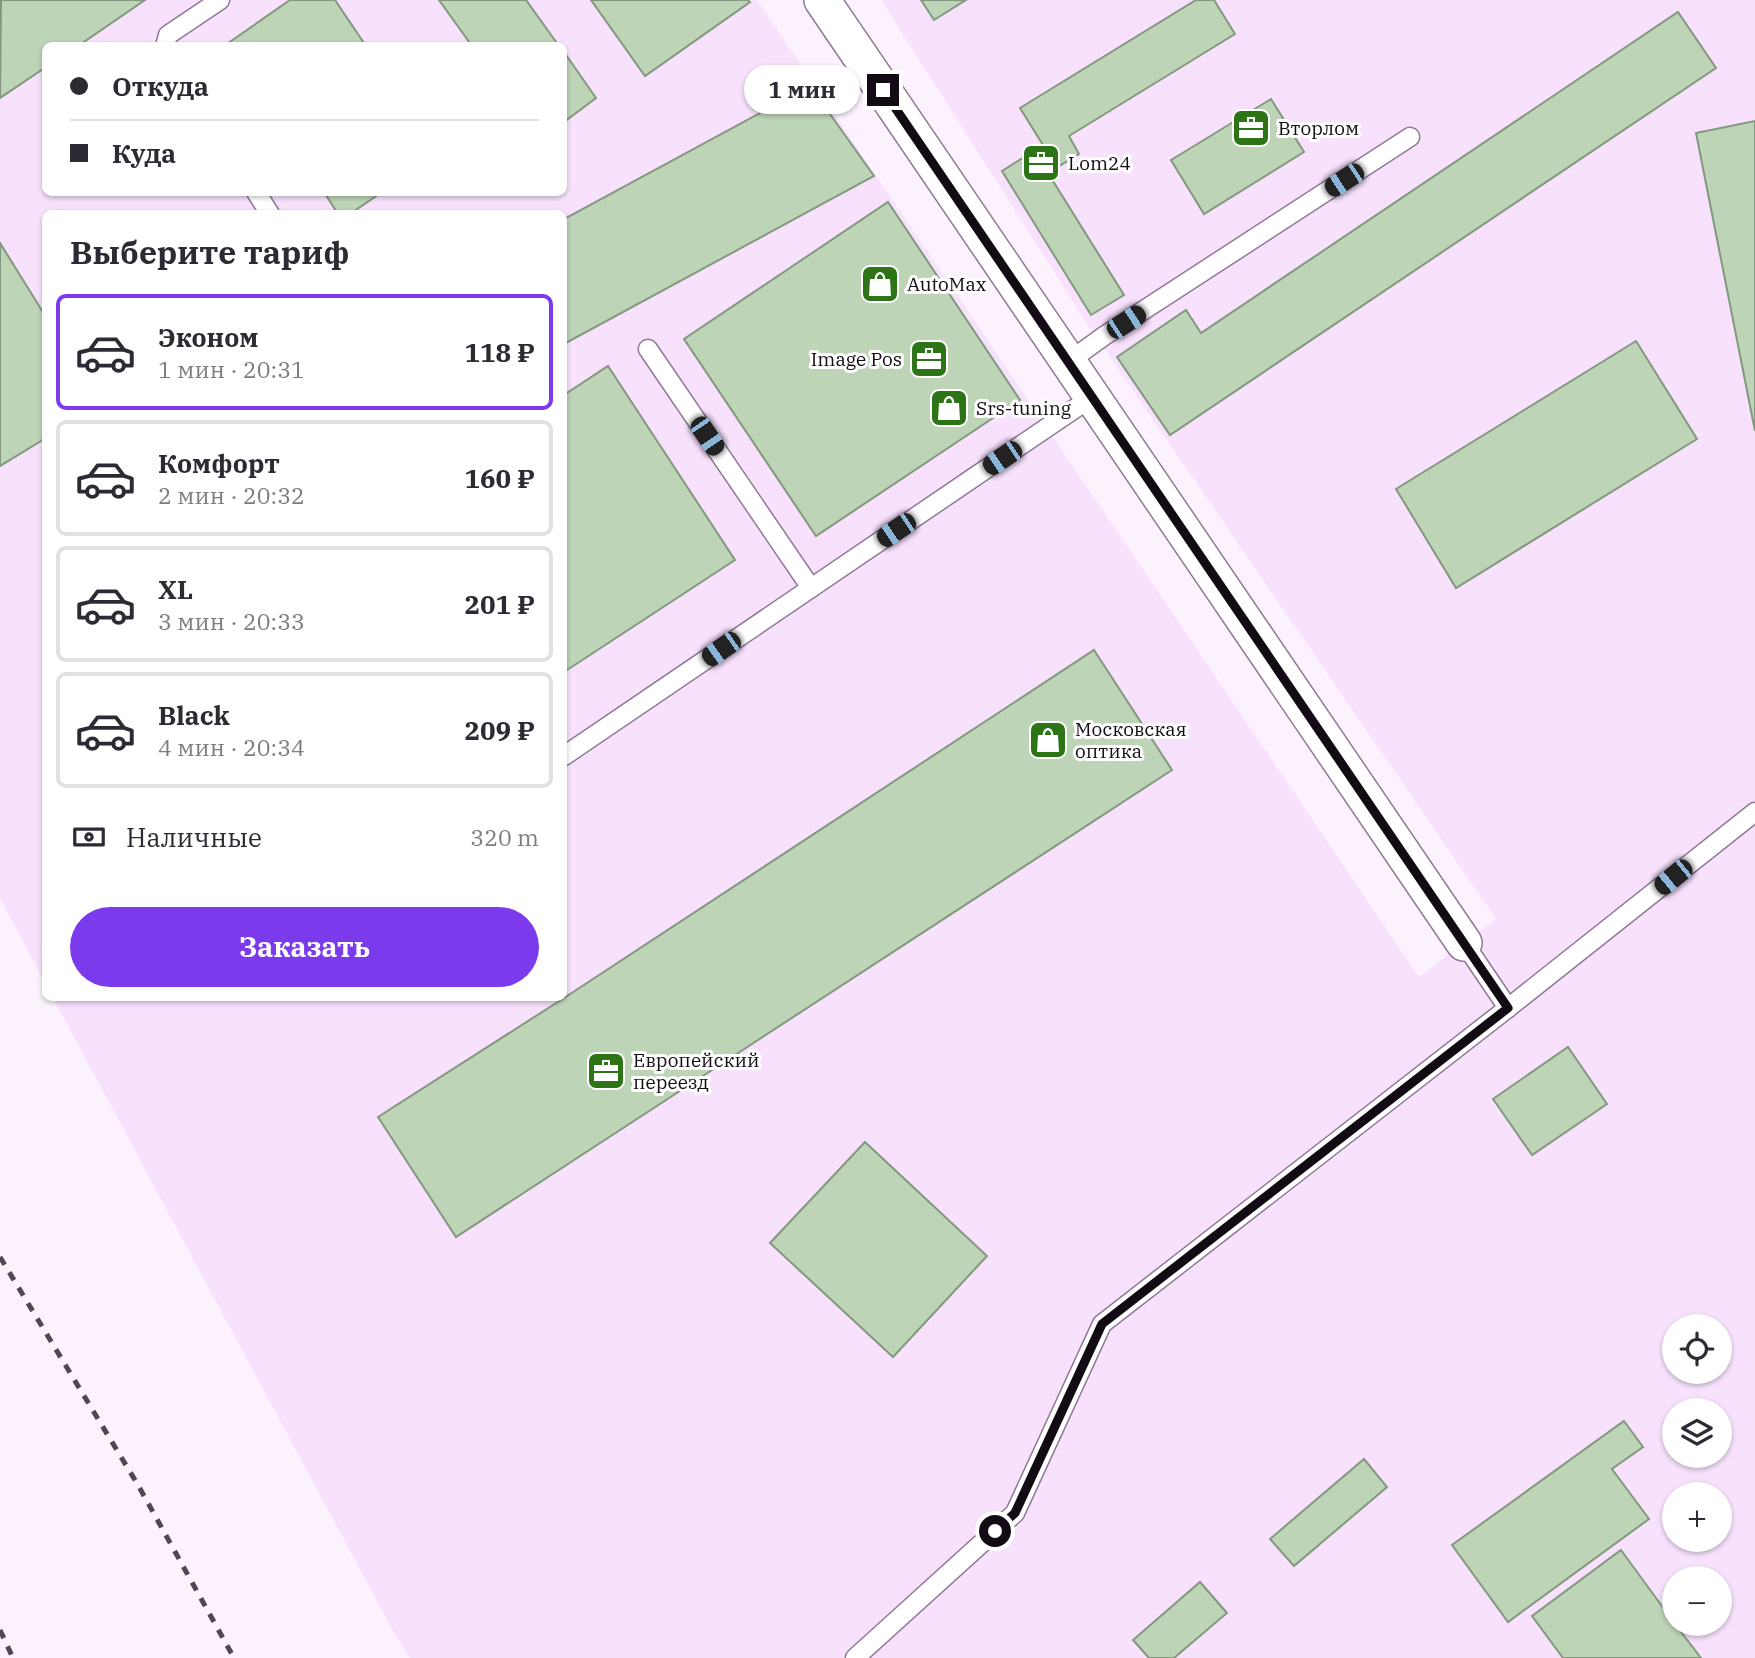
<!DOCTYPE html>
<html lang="ru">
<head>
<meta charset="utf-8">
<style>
	:root { --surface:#fff; --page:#f7f7f7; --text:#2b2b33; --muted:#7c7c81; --line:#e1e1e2; --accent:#7c3aed }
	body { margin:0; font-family:"IBM Plex Serif",serif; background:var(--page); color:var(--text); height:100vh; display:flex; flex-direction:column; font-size:26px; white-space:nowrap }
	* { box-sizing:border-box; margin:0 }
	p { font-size:23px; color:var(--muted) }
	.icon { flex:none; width:38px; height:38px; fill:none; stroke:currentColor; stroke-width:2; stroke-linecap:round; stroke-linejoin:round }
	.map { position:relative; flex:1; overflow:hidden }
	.details { position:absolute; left:42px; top:210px; width:525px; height:791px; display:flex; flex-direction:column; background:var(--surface); border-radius:10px; box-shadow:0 2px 5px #0004 }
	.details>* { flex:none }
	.top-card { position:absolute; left:42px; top:42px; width:525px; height:154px; border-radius:10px; box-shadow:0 2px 5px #0004; display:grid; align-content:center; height:154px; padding:0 28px; background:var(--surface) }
	.controls { position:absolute; left:1662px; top:1314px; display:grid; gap:14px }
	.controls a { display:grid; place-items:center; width:70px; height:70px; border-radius:50%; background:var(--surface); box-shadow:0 2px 5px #0004; font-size:35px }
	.end { position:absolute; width:32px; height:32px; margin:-16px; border:9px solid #120b14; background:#fff; box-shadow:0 0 0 4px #fff }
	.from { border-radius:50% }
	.bubble { position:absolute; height:49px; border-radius:24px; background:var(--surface); box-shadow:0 2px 5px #0004; font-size:23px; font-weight:700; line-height:49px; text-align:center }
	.car { position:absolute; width:21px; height:42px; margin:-21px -10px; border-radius:9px; box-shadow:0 0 5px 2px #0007; background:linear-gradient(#222 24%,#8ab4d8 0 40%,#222 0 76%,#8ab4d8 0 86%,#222 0) }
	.top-card b { display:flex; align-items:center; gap:24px; height:66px; font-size:26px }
	.top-card b+b { border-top:2px solid var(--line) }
	.top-card i { width:18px; height:18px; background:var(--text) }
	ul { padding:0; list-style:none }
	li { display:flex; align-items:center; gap:21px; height:116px; margin:0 14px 10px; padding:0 14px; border:4px solid var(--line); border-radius:10px }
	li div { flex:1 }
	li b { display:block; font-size:26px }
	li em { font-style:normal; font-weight:700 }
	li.selected { border-color:var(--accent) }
	li>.icon { width:63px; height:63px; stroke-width:1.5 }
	h2 { padding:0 28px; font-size:32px; line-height:84px }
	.pay { display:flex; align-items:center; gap:18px; height:77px; padding:0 28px; font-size:26px }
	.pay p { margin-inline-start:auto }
	.action { display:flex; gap:14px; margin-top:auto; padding:14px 28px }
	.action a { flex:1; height:80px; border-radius:42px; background:var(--accent); color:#fff; font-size:28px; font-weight:700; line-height:80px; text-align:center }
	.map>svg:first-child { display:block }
	.built { fill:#f7e1fd; fill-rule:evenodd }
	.building { fill:#bdd4b7; stroke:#83987e; stroke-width:2 }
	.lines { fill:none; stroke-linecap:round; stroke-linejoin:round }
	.service-casing { stroke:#8f7a95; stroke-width:21 }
	.minor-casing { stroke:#8f7a95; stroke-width:38 }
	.service { stroke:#fff; stroke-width:18 }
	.minor { stroke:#fff; stroke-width:35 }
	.rail { stroke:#4f4751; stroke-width:5; stroke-dasharray:9 9; stroke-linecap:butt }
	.route { stroke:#120b14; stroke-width:9 }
	.labels { text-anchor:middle; stroke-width:6; stroke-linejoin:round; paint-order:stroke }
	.poi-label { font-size:19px; fill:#120b14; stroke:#fff; text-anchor:start }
</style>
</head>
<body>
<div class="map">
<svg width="1755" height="1658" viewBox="0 0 1755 1658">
	<rect width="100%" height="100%" fill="#fbf2fd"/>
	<!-- built -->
	<path class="built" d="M0 0H757L1419 977 1496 919 1088 325 881 0H1755V1658H410L392 1629 53 998H564V214H46L45 983 0 898ZM46 46H564V192H46ZM1675 1326H1720V1372H1675ZM1675 1410H1720V1456H1675ZM1675 1494H1720V1540H1675ZM1675 1578H1720V1624H1675Z"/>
	<!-- building -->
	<g class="building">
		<polygon points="1,0 145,0 78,46 46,46 46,67 0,98"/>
		<polygon points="290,0 335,0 366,46 224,46"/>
		<polygon points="439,0 526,0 559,46 472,46"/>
		<polygon points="591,0 748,0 750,2 645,76"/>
		<polygon points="921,0 966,0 934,20"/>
		<polygon points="1196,0 1214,0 1235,34 1069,136 1079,154 1048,173 1124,295 1091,315 1002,171 1043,145 1020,108"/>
		<polygon points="1678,12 1716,68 1170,435 1117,357 1186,310 1201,333"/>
		<polygon points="564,52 596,98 564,122"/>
		<polygon points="810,86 874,176 564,344 564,219"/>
		<polygon points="1271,99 1304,152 1204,214 1171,160"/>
		<polygon points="1755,121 1755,431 1696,133"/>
		<polygon points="324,192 382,192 350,214 338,214"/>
		<polygon points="888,202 1020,400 816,536 684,339"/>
		<polygon points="0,243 46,317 46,438 0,466"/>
		<polygon points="1636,341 1697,439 1456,588 1396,489"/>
		<polygon points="608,366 735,560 564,672 564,395"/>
		<polygon points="1094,650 1172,770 456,1237 378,1117 564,998"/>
		<polygon points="1568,1047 1607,1104 1532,1155 1493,1099"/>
		<polygon points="865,1142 987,1256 893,1357 770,1243"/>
		<polygon points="1624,1421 1643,1447 1612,1469 1649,1519 1508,1622 1452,1545"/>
		<polygon points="1364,1459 1387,1487 1294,1566 1270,1539"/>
		<polygon points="1621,1550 1675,1624 1701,1658 1563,1658 1532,1616"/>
		<polygon points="1200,1582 1227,1613 1174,1658 1149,1658 1133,1640"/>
	</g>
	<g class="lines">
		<defs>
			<g id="service">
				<polyline points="165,46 168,35 220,0"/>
				<polyline points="256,192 270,214"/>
				<polyline points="648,349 811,588"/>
				<polyline points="1068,362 1104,336 1410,137"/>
				<polyline points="564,756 1092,397"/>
				<polyline points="1464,943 1508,1008"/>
				<polyline points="855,1658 1015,1513 1102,1324 1508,1008 1755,812"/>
			</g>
			<polyline id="minor" points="822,0 1464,943"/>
		</defs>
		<!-- service casing -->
		<use href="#service" class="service-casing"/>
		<!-- minor casing -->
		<use href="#minor" class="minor-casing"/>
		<!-- service -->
		<use href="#service" class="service"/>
		<!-- minor -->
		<use href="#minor" class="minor"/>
		<!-- rail -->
		<g class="rail">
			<polyline points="0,1257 138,1485 234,1658"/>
			<polyline points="0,1630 13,1658"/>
		</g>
	</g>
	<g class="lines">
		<!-- route -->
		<polyline class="route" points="883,90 1508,1008 1102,1324 1015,1513 995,1531"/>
	</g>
	<!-- icons -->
	<defs>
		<symbol id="office-square" viewBox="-11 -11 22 22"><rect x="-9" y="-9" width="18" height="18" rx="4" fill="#2d7417" stroke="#fff"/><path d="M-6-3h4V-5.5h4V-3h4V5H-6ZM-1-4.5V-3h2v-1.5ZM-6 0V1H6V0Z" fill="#fff"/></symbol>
		<symbol id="shop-square" viewBox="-11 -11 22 22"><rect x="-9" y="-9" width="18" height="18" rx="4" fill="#2d7417" stroke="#fff"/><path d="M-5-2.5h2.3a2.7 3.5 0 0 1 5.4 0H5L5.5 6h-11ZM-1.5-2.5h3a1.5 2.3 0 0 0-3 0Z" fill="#fff"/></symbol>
	</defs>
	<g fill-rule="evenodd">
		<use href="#office-square" x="1229" y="106" width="44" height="44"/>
		<use href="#office-square" x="1019" y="141" width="44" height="44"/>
		<use href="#shop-square" x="858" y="262" width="44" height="44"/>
		<use href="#office-square" x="907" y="337" width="44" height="44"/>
		<use href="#shop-square" x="927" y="386" width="44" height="44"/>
		<use href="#shop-square" x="1026" y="718" width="44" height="44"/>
		<use href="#office-square" x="584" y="1049" width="44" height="44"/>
	</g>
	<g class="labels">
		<!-- poi labels -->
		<g class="poi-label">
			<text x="1278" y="135">Вторлом</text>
			<text x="1068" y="170">Lom24</text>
			<text x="907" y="291">AutoMax</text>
			<text x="902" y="366" text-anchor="end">Image Pos</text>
			<text x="976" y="415">Srs-tuning</text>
			<text x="1075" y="736">Московская<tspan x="1075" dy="22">оптика</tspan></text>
			<text x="633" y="1067">Европейский<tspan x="633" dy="22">переезд</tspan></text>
		</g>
	</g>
</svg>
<div class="controls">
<a><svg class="icon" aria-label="locate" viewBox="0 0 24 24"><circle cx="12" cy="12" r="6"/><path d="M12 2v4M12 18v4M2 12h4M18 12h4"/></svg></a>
<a><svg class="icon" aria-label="layers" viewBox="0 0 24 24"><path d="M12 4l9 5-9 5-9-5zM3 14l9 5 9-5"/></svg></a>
<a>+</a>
<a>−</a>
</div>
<i class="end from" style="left:995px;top:1531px"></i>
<i class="end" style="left:883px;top:90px"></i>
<div class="bubble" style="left:744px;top:65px;width:116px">1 мин</div>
<i class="car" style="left:1344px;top:180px;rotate:237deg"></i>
<i class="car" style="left:1126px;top:322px;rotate:57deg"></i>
<i class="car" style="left:707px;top:436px;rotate:146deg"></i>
<i class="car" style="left:1002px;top:458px;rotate:236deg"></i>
<i class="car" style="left:896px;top:530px;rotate:236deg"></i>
<i class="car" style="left:721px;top:649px;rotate:235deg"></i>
<i class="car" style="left:1673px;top:877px;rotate:231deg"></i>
<div class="top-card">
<b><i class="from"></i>Откуда</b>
<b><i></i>Куда</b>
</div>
<section class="details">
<h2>Выберите тариф</h2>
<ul>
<li class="selected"><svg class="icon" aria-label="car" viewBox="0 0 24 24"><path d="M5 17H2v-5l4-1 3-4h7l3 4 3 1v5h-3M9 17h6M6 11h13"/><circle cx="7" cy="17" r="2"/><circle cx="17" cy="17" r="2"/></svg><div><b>Эконом</b><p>1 мин · 20:31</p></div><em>118 ₽</em></li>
<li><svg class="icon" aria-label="car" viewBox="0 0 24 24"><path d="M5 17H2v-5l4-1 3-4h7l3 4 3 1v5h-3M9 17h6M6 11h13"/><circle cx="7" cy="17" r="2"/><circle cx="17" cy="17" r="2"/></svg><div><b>Комфорт</b><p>2 мин · 20:32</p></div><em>160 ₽</em></li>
<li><svg class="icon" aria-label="car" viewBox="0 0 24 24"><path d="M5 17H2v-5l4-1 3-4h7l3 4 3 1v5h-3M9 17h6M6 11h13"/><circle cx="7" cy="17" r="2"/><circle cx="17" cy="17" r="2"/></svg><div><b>XL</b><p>3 мин · 20:33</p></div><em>201 ₽</em></li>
<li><svg class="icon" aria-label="car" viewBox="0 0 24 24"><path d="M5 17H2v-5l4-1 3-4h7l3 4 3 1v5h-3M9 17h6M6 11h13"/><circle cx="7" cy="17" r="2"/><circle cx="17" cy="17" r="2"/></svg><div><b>Black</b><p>4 мин · 20:34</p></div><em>209 ₽</em></li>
</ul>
<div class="pay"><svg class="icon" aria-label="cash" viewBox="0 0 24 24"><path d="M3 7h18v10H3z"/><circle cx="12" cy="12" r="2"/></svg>Наличные<p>320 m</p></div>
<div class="action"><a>Заказать</a></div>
</section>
</div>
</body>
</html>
